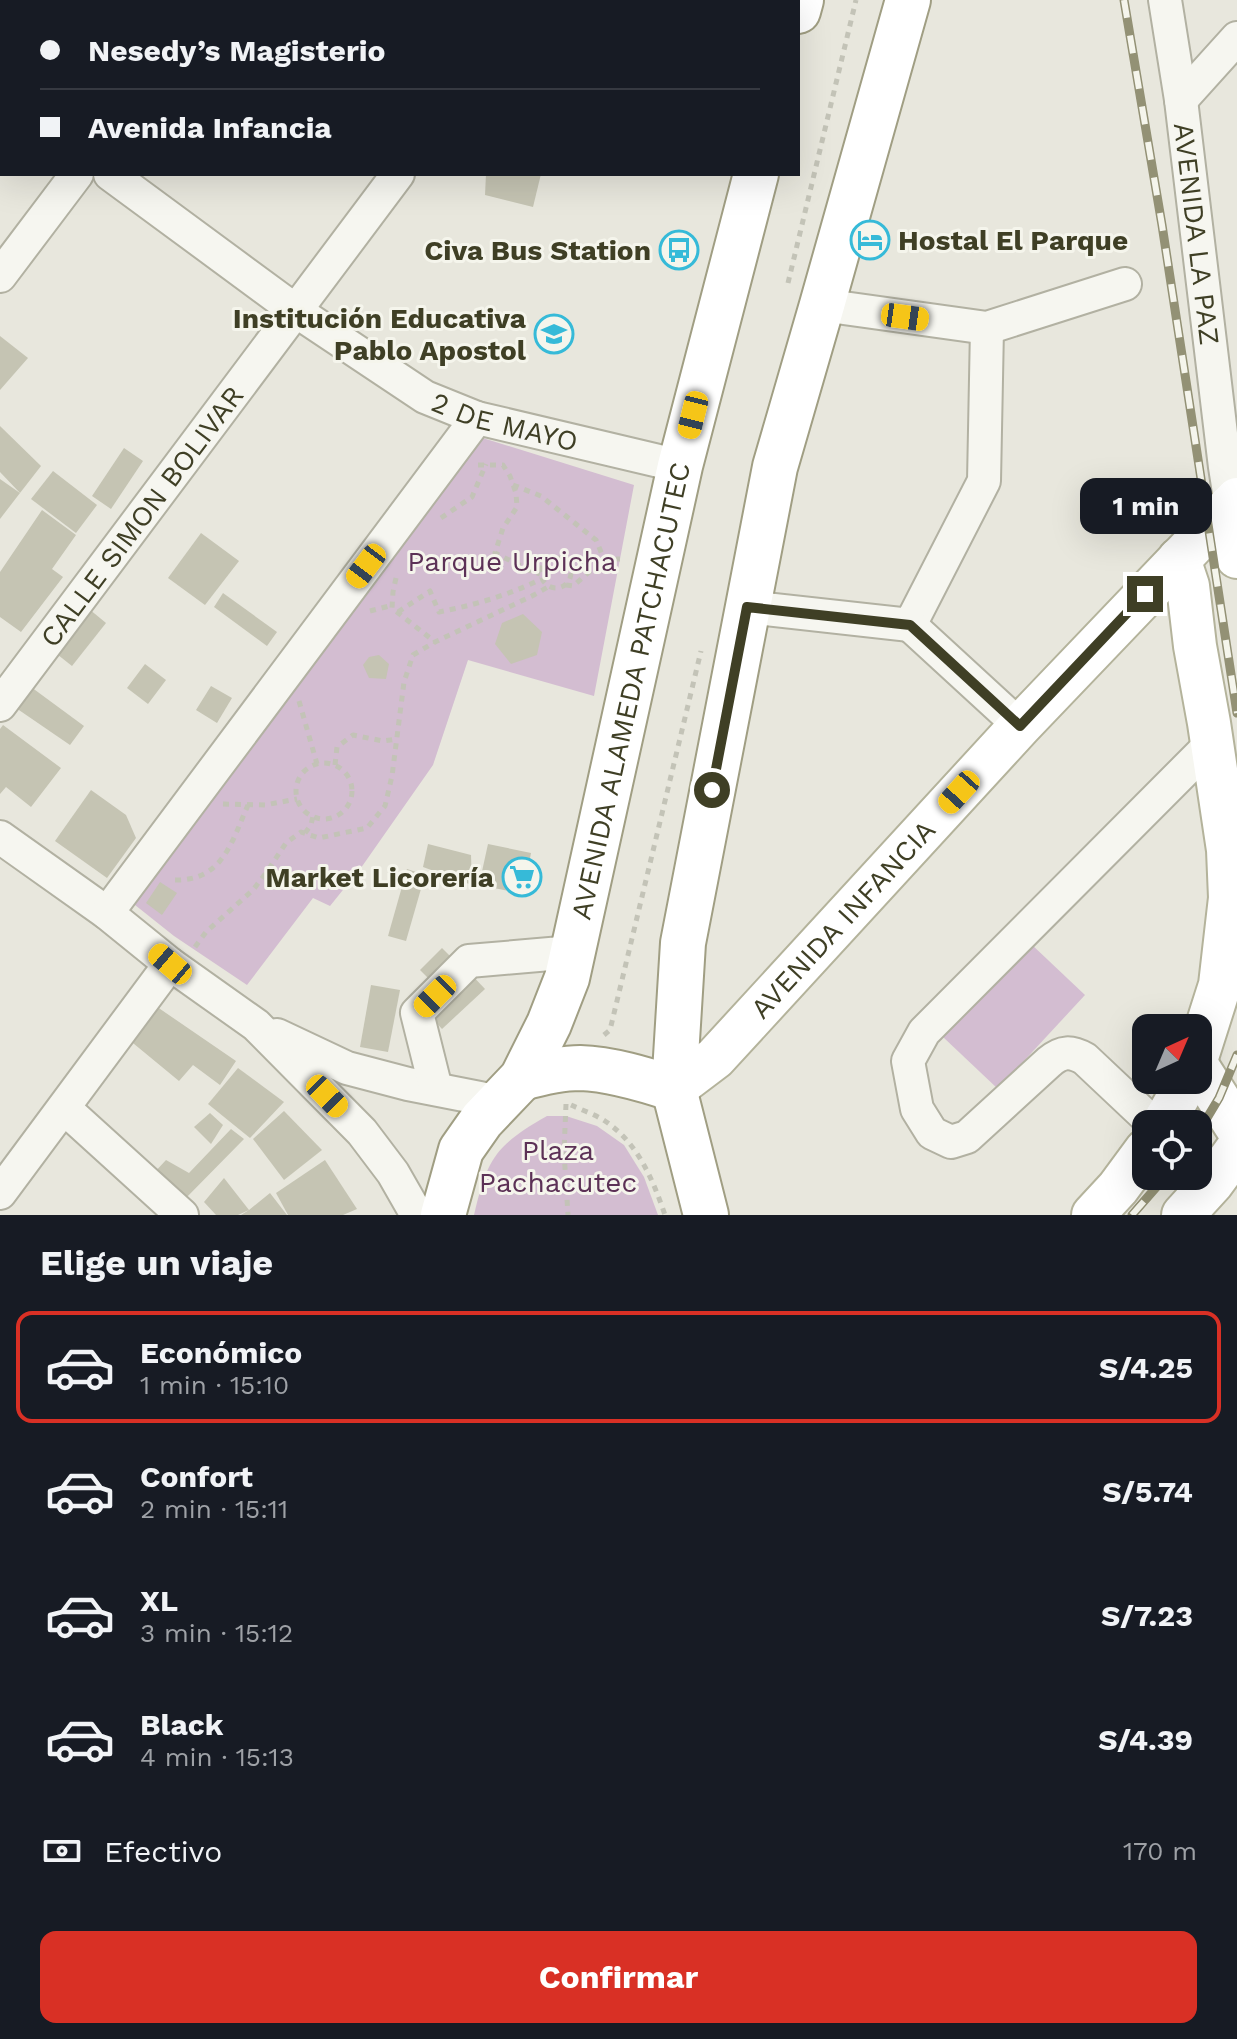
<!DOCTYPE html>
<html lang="es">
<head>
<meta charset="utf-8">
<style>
	:root { --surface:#171b24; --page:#20242c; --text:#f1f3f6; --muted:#9ea1a6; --line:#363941; --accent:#d93025 }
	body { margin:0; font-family:"Work Sans",sans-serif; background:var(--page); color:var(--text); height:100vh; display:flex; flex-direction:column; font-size:30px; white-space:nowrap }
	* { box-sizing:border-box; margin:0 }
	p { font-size:26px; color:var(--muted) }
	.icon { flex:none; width:44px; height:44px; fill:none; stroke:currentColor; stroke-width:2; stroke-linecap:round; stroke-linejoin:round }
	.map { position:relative; height:1215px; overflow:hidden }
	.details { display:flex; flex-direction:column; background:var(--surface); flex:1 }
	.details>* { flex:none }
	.banner { position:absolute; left:0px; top:0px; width:800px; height:176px; box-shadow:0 8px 32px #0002; display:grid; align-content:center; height:176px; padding:0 40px; background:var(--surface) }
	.needle { width:52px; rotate:44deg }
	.fabs { position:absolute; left:1132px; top:1014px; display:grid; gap:16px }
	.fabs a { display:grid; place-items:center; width:80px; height:80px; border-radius:16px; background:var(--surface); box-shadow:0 8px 32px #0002; font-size:40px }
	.end { position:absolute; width:36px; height:36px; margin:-18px; border:10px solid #3f3f25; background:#fff; box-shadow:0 0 0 4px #fff }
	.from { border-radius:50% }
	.bubble { position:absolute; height:56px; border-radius:16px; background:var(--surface); box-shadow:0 8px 32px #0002; font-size:26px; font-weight:700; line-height:56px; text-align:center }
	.car { position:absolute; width:24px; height:48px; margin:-24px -12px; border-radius:10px; box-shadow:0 0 6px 2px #0007; background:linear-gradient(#f5c518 24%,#345 0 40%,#f5c518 0 76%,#345 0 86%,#f5c518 0) }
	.banner b { display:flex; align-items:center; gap:28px; height:76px; font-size:30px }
	.banner b+b { border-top:2px solid var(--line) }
	.banner i { width:20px; height:20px; background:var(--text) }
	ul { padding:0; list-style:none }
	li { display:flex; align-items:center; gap:24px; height:112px; margin:0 16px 12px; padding:0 24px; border:4px solid transparent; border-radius:16px }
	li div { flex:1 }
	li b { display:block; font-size:30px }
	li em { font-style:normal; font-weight:700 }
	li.on { border-color:var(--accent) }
	li>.icon { width:72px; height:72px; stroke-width:1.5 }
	h2 { padding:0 40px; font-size:36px; line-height:96px }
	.pay { display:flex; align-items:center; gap:20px; height:88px; padding:0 40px; font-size:30px }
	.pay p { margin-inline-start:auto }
	.cta { display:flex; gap:16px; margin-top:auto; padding:16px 40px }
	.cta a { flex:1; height:92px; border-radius:16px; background:var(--accent); color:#fff; font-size:32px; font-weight:700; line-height:92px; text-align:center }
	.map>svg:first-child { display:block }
	.green { fill:#d3bdd1 }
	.building { fill:#c5c4b3 }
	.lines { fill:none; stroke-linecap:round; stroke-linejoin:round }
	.minor-casing { stroke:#b2b1a2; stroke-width:36 }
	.major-casing { stroke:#b4b39b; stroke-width:46 }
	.highway-casing { stroke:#a09e83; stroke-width:48 }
	.path { stroke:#c3c3b7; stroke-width:5; stroke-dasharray:6 6; stroke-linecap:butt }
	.minor { stroke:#f6f6f0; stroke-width:32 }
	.major { stroke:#fff; stroke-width:42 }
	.highway { stroke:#fff; stroke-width:44 }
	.rail-casing { stroke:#939175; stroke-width:9 }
	.rail { stroke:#f5f5ec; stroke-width:6; stroke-dasharray:18; stroke-linecap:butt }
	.route { stroke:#3f3f25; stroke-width:10 }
	.labels { text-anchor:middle; stroke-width:6; stroke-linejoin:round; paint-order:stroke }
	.street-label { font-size:28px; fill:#3f3f25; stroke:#f5f5ec }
	.poi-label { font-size:28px; font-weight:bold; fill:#3f3f25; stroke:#f5f5ec; text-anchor:end }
	.park-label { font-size:28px; fill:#5c3156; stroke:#f5f5ec }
</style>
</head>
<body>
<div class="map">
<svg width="1237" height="1215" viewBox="0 0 1237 1215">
	<rect width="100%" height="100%" fill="#e8e7dd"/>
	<!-- green -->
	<g class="green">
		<polygon points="473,435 634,485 594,696 468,660 433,765 363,865 330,906 313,898 247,985 174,936 130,901"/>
		<polygon points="1030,943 1085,995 998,1089 943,1037"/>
		<path d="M547 1116H566L597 1126 624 1145 644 1177 658 1215H474C487 1158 496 1145 547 1116Z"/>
	</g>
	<!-- building -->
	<g class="building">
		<polygon points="486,174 541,174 533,207 485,195"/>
		<polygon points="0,336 28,358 0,390"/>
		<polygon points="0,426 41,466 20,493 0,472"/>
		<polygon points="124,448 143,461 111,509 92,496"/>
		<polygon points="53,471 97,505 76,533 31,499"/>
		<polygon points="0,479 20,493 0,519"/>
		<polygon points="42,510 76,535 52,569 63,577 21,632 0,617 0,572"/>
		<polygon points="201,533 239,561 205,605 168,578"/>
		<polygon points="223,593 277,632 267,646 214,607"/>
		<polygon points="83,604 106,623 72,666 48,647"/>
		<polygon points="523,614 542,632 537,655 511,664 495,644 502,623"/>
		<polygon points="379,655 389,664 386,679 369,678 363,665 369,657"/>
		<polygon points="145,664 166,680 148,704 127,688"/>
		<polygon points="211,686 232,698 217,723 196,710"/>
		<polygon points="31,687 84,726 70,745 16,708"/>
		<polygon points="3,725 61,768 31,807 6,787 0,794 0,729"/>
		<polygon points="91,790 126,815 136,838 107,878 55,841"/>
		<polygon points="428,844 471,855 472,885 423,867"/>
		<polygon points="488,844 531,853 523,894 479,885"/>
		<polygon points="407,869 425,875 406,941 388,936"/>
		<polygon points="160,882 177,893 162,915 146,903"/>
		<polygon points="442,948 459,965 437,987 420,970"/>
		<polygon points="468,971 485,989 442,1029 425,1010"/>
		<polygon points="371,985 400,990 388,1052 360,1047"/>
		<polygon points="147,1000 236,1061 220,1085 193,1065 179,1081 122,1034"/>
		<polygon points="238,1068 284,1102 250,1138 208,1104"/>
		<polygon points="284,1111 322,1150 284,1180 253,1139"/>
		<polygon points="210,1113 223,1125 211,1144 194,1127"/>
		<polygon points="231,1129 244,1139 183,1201 153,1174 166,1160 189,1173"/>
		<polygon points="325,1160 357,1209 343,1215 288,1215 276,1193"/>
		<polygon points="224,1178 249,1210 270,1193 287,1215 241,1215 249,1210 238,1215 216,1215 204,1202"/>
	</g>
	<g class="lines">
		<defs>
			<g id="minor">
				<polyline points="736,0 744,2"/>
				<path id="s1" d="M1165 0 1181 100 1225 467 1231 505"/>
				<polyline points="184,2 185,0"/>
				<polyline points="502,2 503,0"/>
				<polyline points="1181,100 1237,38"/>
				<path id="s2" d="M110 174 296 311 425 397 477 418 680 466"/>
				<polyline points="0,276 77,174"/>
				<polyline points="822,305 987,328 1125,284"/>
				<polyline points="747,607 910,625 984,481 987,328"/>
				<polyline points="910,625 1020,726"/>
				<path id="s3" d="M0 705 398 174"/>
				<polyline points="0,837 107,913 170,964 256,1025 362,1132 393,1173 417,1215"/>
				<polyline points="107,913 477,418"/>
				<polyline points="277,1035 347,1068 408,1084 500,1102"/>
				<polyline points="436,1089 417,1013 469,961 573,952"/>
				<polyline points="64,1108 182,1215"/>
				<path d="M1154 1124 1085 1059C1071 1051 1062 1051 1049 1062L967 1137 951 1142 932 1133 917 1109 908 1061 924 1032 1212 743"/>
				<polyline points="0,1193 170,964"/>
			</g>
			<g id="major">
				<polyline points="1231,505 1237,557"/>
				<polyline points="1179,559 1188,586 1195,646 1209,723 1228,850 1230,898 1220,985 1198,1054"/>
				<polyline points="1198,1067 1237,1128"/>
				<path id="s4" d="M674 1089 715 1058 1020 726 1237 499"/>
				<polyline points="1163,1124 1188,1080"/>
				<polyline points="1093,1215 1118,1188 1146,1150"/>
				<polyline points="1183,1215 1213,1182 1237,1149"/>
			</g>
			<g id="highway">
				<polyline points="798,11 801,0"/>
				<path d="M522 1078C540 1073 561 1068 580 1068 611 1069 644 1079 674 1089"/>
				<path id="s5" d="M443 1215 461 1150 482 1120 522 1078 549 1024 567 978 680 466 756 174"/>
				<polyline points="706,1215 674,1089 683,943 775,467 822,305 908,0"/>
			</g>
		</defs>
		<!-- minor casing -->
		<use href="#minor" class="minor-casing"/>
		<!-- major casing -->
		<use href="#major" class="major-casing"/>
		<!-- highway casing -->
		<use href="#highway" class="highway-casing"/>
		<!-- path -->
		<g class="path">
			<polyline points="788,283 856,0"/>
			<polyline points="478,465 503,465 510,476 516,493 517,507 503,528 495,553 531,571 540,574"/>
			<polyline points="513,485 541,496 596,540 604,559"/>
			<polyline points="441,518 472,497 486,464"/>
			<circle cx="556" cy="573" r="15"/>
			<polyline points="396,578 393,592 392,608 435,642"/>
			<polyline points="566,585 573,586 604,559 620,559"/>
			<polyline points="370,611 393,605"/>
			<path d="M398 612 430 591 439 612C475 605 509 595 541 579"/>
			<polyline points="299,701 317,764"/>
			<circle cx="324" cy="791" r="28"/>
			<polyline points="335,765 337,747 353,735 383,741 397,739"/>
			<polyline points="223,804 265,805 297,799"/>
			<polyline points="305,833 311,825 313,816"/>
			<path d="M175 880C223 881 232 841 248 805"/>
			<polyline points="195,947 206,932 253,890 266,873 286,843 301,832 319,838 367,828 385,806 392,776 404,682 413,655 435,642 532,596 548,587"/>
			<polyline points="604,1035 610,1030 701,651"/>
			<polyline points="566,1104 564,1152 568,1215"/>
			<path d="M571 1105C582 1110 596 1115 605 1121 638 1143 653 1180 665 1215"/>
		</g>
		<!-- minor -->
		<use href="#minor" class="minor"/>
		<!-- major -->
		<use href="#major" class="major"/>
		<!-- highway -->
		<use href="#highway" class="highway"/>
		<defs>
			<g id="rail">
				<polyline points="1124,0 1162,225 1237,713"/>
				<polyline points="1198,1133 1219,1098 1237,1055"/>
				<polyline points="1132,1215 1166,1176"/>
			</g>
		</defs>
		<!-- rail casing -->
		<use href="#rail" class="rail-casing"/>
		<!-- rail -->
		<use href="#rail" class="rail"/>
	</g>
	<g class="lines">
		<!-- route -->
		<polyline class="route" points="712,790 747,607 910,625 1020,726 1145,594"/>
	</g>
	<!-- icons -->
	<defs>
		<symbol id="hotel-ring" viewBox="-11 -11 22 22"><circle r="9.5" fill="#f5f5ec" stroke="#36bad8" stroke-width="1.5"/><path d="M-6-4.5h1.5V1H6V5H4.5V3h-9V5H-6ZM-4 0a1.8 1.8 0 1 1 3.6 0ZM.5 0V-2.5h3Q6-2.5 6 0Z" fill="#36bad8"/></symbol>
		<symbol id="bus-ring" viewBox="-11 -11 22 22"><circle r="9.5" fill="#f5f5ec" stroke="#36bad8" stroke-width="1.5"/><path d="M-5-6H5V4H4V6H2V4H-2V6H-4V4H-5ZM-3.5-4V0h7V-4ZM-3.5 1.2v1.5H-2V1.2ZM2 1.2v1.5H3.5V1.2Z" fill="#36bad8"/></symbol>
		<symbol id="school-ring" viewBox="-11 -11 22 22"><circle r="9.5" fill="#f5f5ec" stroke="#36bad8" stroke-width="1.5"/><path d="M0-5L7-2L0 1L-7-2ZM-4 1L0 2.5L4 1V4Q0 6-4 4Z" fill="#36bad8"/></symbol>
		<symbol id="supermarket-ring" viewBox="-11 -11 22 22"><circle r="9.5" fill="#f5f5ec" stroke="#36bad8" stroke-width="1.5"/><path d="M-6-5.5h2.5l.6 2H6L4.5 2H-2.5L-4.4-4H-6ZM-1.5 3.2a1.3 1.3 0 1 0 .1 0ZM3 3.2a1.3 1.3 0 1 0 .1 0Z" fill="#36bad8"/></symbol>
	</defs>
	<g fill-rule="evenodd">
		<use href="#hotel-ring" x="848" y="218" width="44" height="44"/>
		<use href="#bus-ring" x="657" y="228" width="44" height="44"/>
		<use href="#school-ring" x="532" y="312" width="44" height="44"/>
		<use href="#supermarket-ring" x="500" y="855" width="44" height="44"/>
	</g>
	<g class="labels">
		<!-- street labels -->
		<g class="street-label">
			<text dy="10" stroke="none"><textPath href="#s1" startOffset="236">AVENIDA LA PAZ</textPath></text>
			<text dy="10" stroke="none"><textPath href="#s2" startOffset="470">2 DE MAYO</textPath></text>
			<text dy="10" stroke="none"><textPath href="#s3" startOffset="236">CALLE SIMON BOLIVAR</textPath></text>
			<text dy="10" stroke="none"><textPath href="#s5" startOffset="566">AVENIDA ALAMEDA PATCHACUTEC</textPath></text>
			<text dy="10" stroke="none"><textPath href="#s4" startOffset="240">AVENIDA INFANCIA</textPath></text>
		</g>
		<!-- poi labels -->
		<g class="poi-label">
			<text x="898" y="250" text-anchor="start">Hostal El Parque</text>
			<text x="651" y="260">Civa Bus Station</text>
			<text x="526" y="328">Institución Educativa<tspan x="526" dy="32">Pablo Apostol</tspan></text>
			<text x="494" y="887">Market Licorería</text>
		</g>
		<!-- park labels -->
		<g class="park-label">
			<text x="512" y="571">Parque Urpicha</text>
			<text x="558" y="1160">Plaza<tspan x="558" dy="32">Pachacutec</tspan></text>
		</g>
	</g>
</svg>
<div class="fabs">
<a><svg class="needle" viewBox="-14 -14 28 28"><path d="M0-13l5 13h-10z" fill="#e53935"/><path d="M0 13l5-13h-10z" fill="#9ea1a6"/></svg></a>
<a><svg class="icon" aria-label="locate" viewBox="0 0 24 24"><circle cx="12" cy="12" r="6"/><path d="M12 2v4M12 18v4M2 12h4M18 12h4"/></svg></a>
</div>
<i class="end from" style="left:712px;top:790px"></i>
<i class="end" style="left:1145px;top:594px"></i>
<div class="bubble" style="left:1080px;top:478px;width:132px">1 min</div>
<i class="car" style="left:905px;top:317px;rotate:98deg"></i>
<i class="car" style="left:693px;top:415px;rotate:194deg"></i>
<i class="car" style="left:366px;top:566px;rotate:217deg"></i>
<i class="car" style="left:959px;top:792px;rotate:222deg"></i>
<i class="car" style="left:170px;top:964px;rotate:310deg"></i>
<i class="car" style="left:435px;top:996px;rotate:225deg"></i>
<i class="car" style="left:327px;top:1096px;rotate:136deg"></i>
<div class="banner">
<b><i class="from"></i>Nesedy’s Magisterio</b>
<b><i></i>Avenida Infancia</b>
</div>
</div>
<section class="details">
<h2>Elige un viaje</h2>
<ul>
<li class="on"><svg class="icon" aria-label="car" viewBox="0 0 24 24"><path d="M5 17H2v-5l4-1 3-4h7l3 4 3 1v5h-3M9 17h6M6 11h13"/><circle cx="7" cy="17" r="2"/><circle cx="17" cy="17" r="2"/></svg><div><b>Económico</b><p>1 min · 15:10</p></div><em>S/4.25</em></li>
<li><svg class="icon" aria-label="car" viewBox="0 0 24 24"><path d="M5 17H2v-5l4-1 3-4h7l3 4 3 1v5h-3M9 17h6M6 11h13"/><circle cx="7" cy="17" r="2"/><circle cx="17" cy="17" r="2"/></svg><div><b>Confort</b><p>2 min · 15:11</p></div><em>S/5.74</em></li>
<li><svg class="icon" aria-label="car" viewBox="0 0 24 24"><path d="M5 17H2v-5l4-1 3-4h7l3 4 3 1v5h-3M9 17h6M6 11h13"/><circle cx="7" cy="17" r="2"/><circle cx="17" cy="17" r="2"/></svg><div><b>XL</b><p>3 min · 15:12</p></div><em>S/7.23</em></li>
<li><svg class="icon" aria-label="car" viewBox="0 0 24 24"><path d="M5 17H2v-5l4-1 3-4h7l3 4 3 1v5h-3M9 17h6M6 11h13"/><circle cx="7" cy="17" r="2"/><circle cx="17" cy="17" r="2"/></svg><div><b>Black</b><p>4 min · 15:13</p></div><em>S/4.39</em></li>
</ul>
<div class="pay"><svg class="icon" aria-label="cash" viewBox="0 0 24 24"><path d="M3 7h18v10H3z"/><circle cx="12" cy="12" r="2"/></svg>Efectivo<p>170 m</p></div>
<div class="cta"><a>Confirmar</a></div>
</section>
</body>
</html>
